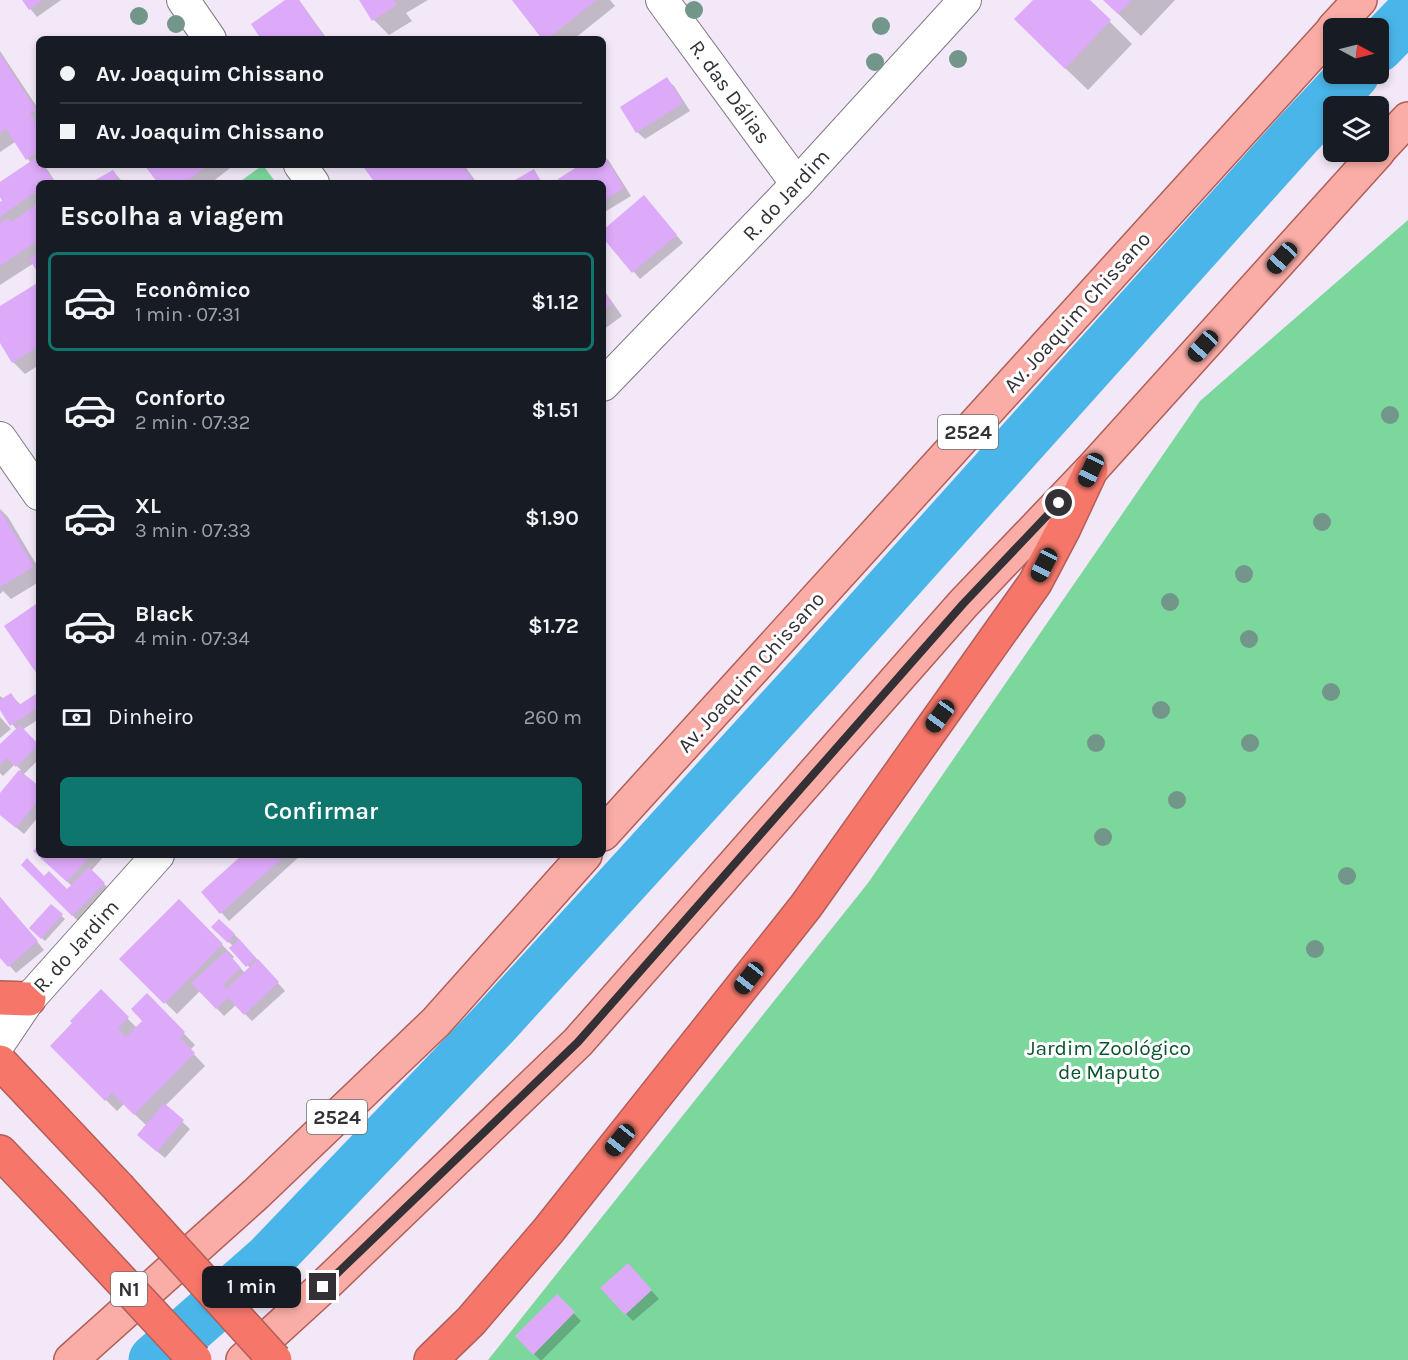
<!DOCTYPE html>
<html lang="pt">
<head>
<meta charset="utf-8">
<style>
	:root { --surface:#171b24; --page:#242831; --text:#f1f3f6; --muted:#9ea1a6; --line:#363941; --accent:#0f766e }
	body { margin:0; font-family:Karla,sans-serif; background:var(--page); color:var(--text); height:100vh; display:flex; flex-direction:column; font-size:22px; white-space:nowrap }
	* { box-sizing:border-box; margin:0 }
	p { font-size:20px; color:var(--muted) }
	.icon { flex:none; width:33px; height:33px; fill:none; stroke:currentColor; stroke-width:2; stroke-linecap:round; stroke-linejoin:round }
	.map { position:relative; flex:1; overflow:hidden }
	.details { position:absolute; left:36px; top:180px; width:570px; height:678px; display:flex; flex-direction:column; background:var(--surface); border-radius:9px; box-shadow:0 3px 9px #0003 }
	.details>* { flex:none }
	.hud { position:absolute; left:36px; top:36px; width:570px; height:132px; border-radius:9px; box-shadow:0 3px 9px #0003; display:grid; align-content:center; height:132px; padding:0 24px; background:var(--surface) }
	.needle { width:39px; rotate:97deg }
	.controls { position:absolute; left:1323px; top:18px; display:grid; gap:12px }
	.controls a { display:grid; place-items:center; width:66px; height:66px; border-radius:9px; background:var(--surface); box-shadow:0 3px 9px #0003; font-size:30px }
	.end { position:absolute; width:27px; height:27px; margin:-14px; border:8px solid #333036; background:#fff; box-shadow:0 0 0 3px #fff }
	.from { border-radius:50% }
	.bubble { position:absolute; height:42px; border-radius:9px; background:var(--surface); box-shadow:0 3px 9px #0003; font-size:20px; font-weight:600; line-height:42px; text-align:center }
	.car { position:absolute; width:18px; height:36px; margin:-18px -9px; border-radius:8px; box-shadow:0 0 4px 2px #0007; background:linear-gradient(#222 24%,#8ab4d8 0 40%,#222 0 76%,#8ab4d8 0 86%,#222 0) }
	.hud b { display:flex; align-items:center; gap:21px; height:57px; font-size:22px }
	.hud b+b { border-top:2px solid var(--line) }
	.hud i { width:15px; height:15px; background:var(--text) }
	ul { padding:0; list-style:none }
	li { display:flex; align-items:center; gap:18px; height:99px; margin:0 12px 9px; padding:0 12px; border:3px solid transparent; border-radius:9px }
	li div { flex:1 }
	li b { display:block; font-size:22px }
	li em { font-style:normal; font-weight:600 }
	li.current { border-color:var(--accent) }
	li>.icon { width:54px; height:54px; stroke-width:1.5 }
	h2 { padding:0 24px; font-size:27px; line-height:72px }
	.pay { display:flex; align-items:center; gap:15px; height:66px; padding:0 24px; font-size:22px }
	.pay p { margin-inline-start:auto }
	.button { display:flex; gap:12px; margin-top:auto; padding:12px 24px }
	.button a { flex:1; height:69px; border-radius:9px; background:var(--accent); color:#fff; font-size:24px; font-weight:600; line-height:69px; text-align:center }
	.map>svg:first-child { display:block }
	.green { fill:#7cd79d }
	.shadow { fill:#0003 }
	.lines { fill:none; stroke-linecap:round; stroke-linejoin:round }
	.river { stroke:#49b5e8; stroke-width:51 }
	.building { fill:#dda9f9 }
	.minor-casing { stroke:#807785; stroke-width:34 }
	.major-casing { stroke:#b25e58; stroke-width:36 }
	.highway-casing { stroke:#b25e58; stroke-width:36 }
	.minor { stroke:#fff; stroke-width:32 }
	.major { stroke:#faada6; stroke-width:33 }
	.highway { stroke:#f6776a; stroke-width:33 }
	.highway-bridge-casing { stroke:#b25e58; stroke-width:36; stroke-linecap:butt }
	.highway-bridge { stroke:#f6776a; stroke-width:33 }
	.tree { fill:#729689 }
	.route { stroke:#333036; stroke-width:8 }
	.labels { text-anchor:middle; stroke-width:6; stroke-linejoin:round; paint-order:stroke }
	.shield { fill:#fff; stroke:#706e72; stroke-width:1.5 }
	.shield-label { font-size:20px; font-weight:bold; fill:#333036 }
	.street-label { font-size:21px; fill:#333036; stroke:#fff }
	.park-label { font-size:21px; fill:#0a532e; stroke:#fff }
</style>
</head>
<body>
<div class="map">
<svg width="1408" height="1360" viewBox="0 0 1408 1360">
	<rect width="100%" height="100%" fill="#f2e8f8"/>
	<!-- green -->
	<g class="green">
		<polygon points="263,165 276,183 238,183"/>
		<polygon points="1408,220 1408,1360 488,1360 868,883 1200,401"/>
	</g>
	<!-- shadow -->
	<g class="shadow">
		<polygon points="23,0 61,0 37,17"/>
		<polygon points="287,0 299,0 327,39 263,39"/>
		<polygon points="361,0 428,0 406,13 412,21 389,35 374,20"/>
		<polygon points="515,0 610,0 615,6 574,39 544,39"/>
		<polygon points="1035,0 1088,0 1132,44 1088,90 1038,42"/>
		<polygon points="1104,0 1175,0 1141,36"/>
		<polygon points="0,51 39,110 39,165 47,165 45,166 56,183 39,183 39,203 34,206 39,211 39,272 34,263 0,285 0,204 4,201 0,194 0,184 31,163 15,142 0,152"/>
		<polygon points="666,79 674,86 690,111 645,139 637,132"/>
		<polygon points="603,155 609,161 631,196 603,213 603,183 562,183 583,165 603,165"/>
		<polygon points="146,165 234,165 211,183 160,183"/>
		<polygon points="364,165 464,165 477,183 377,183"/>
		<polygon points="112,171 124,183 93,183"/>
		<polygon points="651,205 683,243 640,279 603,236 603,232"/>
		<polygon points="39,284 39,365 25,374 13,362 0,340 0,308"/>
		<polygon points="603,289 622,316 603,330"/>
		<polygon points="0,509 8,517 39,569 39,582 11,599 3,591 0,594"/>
		<polygon points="39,694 39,719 22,730 39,747 39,759 23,775 39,788 39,816 24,834 0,814 0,795 21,770 15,764 3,776 0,773 0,746 17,730 0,709 0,696 4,699 11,695 21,705"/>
		<polygon points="0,717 11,729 0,738"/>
		<polygon points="39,855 105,855 91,871 111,891 80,923 23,865 67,891 72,886"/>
		<polygon points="244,855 301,855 229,921 203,892"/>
		<polygon points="0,897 44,950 16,973 0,955"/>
		<polygon points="179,901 234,957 232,959 245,973 250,968 231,948 233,946 213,927 219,921 238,938 285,991 252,1021 236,1005 224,1016 200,991 177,1014 121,959"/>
		<polygon points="51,906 65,919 45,941 31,928"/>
		<polygon points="101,992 137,1028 144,1021 147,995 195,1045 190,1050 205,1066 165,1106 190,1129 165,1158 146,1142 147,1126 124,1104 117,1111 52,1046"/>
		<polygon points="635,1272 659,1299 633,1321 626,1314"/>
		<polygon points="557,1296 581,1321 542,1360 540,1360 517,1336"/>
	</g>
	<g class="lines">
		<!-- river -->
		<g class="river">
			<polyline points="1378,47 1408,16"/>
			<polyline points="154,1360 269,1259 494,1024 815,672 1295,137 1354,74"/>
		</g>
	</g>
	<!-- building -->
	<g class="building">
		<polygon points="22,0 43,0 29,10"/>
		<polygon points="285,0 299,0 323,35 318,39 261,39 251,24"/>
		<polygon points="359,0 394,0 397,5 372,21"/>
		<polygon points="512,0 597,0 547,39 542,39"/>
		<polygon points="1033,0 1090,0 1111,20 1065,69 1014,19"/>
		<polygon points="1103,0 1132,0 1118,14"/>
		<polygon points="0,54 36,110 30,113 39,127 39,151 26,160 6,129 0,133"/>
		<polygon points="667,77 683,103 636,133 620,107"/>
		<polygon points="603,154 624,188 603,201 603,183 560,183 558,179 580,165 603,165"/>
		<polygon points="37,157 39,159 39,165 43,165 55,183 39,183 39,200 34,193 0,217 0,202 2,201 0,197 0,182"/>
		<polygon points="144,165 208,165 185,183 158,183"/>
		<polygon points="362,165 462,165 475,183 375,183"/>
		<polygon points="534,169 542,183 517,183 515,180"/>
		<polygon points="113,170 118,177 109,183 90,183"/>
		<polygon points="644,195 677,235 632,273 603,238 603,230"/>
		<polygon points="36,205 39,211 39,240 0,266 0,223 8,218 11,222"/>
		<polygon points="39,252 39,275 29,258"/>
		<polygon points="39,282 39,346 12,363 0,343 0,306"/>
		<polygon points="603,292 612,304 603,310"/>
		<polygon points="0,510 34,567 0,587"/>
		<polygon points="39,602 39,677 4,626"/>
		<polygon points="39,692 39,707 10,726 0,710 0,700 11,693 19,705"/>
		<polygon points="20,725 39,745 16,767 7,758 0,765 0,744"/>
		<polygon points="19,770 39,786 39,800 16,828 0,815 0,793"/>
		<polygon points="39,845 39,855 91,855 67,882 33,851"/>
		<polygon points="242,855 286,855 220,914 201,892"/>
		<polygon points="27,858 44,876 49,871 67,889 89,867 105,883 72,916 21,865"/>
		<polygon points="0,897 38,941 8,967 0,958"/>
		<polygon points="179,899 223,944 164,1004 119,959"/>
		<polygon points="51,904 63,914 41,939 29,928"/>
		<polygon points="219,919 235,934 228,943 211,927"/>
		<polygon points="239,939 256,958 246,967 229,948"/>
		<polygon points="226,951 241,968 223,985 226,989 258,959 279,982 244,1015 228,998 216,1009 191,983"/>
		<polygon points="101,989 129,1017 118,1029 126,1037 142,1021 131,1009 147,993 185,1032 180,1038 195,1053 134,1115 112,1093 105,1101 50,1046 72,1023 70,1021"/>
		<polygon points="164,1103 184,1120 157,1152 137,1135"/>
		<polygon points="628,1263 652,1290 625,1315 600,1288"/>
		<polygon points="557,1294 575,1312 533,1355 515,1336"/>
	</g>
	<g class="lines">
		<defs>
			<g id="minor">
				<polyline points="183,0 210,39"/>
				<polyline points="662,0 797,184"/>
				<polyline points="300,165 313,183"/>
				<polyline points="603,385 797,184 965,0"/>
				<polyline points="0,438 39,494"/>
				<polyline points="0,1042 29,999 158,855"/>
			</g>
			<g id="major">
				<polyline points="1334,28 1360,0"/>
				<polyline points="1378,151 1408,119"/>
				<polyline points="603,834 1334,29"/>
				<polyline points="71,1360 256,1194 436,1022 585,855"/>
				<polyline points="243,1360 323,1287 578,1042 963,604 1091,470 1378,152"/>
			</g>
			<g id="highway">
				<polyline points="0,998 29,999"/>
				<polyline points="0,1062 118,1187"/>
				<polyline points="0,1152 62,1217"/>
				<polyline points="431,1360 471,1321 548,1231 806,906 1035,583 1064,528 1091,470"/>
			</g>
		</defs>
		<!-- minor casing -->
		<use href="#minor" class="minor-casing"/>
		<!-- major casing -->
		<use href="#major" class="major-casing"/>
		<!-- highway casing -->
		<use href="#highway" class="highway-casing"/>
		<!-- minor -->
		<use href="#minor" class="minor"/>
		<!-- major -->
		<use href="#major" class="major"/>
		<!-- highway -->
		<use href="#highway" class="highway"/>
		<defs>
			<g id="highway-bridge">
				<polyline points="118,1187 275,1360"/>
				<polyline points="62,1217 195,1360"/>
			</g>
		</defs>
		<!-- highway-bridge casing -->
		<use href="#highway-bridge" class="highway-bridge-casing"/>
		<!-- highway-bridge -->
		<use href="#highway-bridge" class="highway-bridge"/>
	</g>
	<!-- trees -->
	<g class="tree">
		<circle cx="694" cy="10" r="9"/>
		<circle cx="139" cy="16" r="9"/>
		<circle cx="176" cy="24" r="9"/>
		<circle cx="881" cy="26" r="9"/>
		<circle cx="958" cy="59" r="9"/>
		<circle cx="875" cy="62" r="9"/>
		<circle cx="1390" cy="415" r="9"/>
		<circle cx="1322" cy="522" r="9"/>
		<circle cx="1244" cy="574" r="9"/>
		<circle cx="1170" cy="602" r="9"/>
		<circle cx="1249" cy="639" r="9"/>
		<circle cx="1331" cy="692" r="9"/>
		<circle cx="1161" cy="710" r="9"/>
		<circle cx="1096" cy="743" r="9"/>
		<circle cx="1250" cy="743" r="9"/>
		<circle cx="1177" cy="800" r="9"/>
		<circle cx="1103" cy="837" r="9"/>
		<circle cx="1347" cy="876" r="9"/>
		<circle cx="1315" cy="949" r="9"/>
	</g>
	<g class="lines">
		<!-- route -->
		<polyline class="route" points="323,1287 578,1042 963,604 1059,503"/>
	</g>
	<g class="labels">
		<!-- shield labels -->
		<g class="shield">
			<rect x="938" y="415" width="60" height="34" rx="4.5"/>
			<rect x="307" y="1100" width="60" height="34" rx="4.5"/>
			<rect x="111" y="1272" width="36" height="34" rx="4.5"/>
		</g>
		<g class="shield-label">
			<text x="968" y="439">2524</text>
			<text x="337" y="1124">2524</text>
			<text x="129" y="1296">N1</text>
		</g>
		<!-- street labels -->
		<g class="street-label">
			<text transform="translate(730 92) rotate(54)" y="7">R. das Dálias</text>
			<text transform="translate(786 195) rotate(-47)" y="7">R. do Jardim</text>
			<text transform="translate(1077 312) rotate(-48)" y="7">Av. Joaquim Chissano</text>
			<text transform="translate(751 672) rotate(-48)" y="7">Av. Joaquim Chissano</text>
			<text transform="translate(76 946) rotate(-48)" y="7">R. do Jardim</text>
		</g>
		<!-- park labels -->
		<g class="park-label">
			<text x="1109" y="1055">Jardim Zoológico<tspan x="1109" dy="24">de Maputo</tspan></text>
		</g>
	</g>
</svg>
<div class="controls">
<a><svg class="needle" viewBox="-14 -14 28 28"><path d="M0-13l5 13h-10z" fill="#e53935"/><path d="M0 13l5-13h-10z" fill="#9ea1a6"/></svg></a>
<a><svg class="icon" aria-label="layers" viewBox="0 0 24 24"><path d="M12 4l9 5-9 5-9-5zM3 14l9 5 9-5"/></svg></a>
</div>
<i class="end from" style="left:1059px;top:503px"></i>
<i class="end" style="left:323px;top:1287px"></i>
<div class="bubble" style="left:202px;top:1266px;width:99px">1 min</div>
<i class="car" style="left:1282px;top:258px;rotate:222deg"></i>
<i class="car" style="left:1203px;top:346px;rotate:222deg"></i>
<i class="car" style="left:1091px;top:470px;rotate:205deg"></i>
<i class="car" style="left:1044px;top:565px;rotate:207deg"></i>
<i class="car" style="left:940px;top:716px;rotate:216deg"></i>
<i class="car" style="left:749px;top:978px;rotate:218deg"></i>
<i class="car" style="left:620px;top:1140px;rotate:219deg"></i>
<div class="hud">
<b><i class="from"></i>Av. Joaquim Chissano</b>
<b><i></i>Av. Joaquim Chissano</b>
</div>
<section class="details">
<h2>Escolha a viagem</h2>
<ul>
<li class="current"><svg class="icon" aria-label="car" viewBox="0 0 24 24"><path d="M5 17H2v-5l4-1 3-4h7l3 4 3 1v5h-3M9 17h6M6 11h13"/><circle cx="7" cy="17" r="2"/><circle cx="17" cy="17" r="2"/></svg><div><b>Econômico</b><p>1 min · 07:31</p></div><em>$1.12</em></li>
<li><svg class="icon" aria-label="car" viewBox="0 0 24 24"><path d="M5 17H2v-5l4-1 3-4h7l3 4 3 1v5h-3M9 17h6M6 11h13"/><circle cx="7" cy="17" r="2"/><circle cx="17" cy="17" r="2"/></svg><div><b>Conforto</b><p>2 min · 07:32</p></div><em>$1.51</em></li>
<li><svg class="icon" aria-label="car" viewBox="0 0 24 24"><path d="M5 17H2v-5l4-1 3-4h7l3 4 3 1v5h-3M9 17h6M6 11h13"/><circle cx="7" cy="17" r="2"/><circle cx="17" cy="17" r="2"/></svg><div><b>XL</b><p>3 min · 07:33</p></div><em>$1.90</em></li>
<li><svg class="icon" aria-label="car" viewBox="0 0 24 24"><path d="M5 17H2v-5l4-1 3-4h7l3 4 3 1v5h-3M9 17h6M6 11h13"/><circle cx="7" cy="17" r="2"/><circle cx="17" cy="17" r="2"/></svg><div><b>Black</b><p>4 min · 07:34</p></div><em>$1.72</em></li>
</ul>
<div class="pay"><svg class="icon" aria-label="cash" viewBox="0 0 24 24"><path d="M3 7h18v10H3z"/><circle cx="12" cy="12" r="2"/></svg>Dinheiro<p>260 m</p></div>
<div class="button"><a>Confirmar</a></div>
</section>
</div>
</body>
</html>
